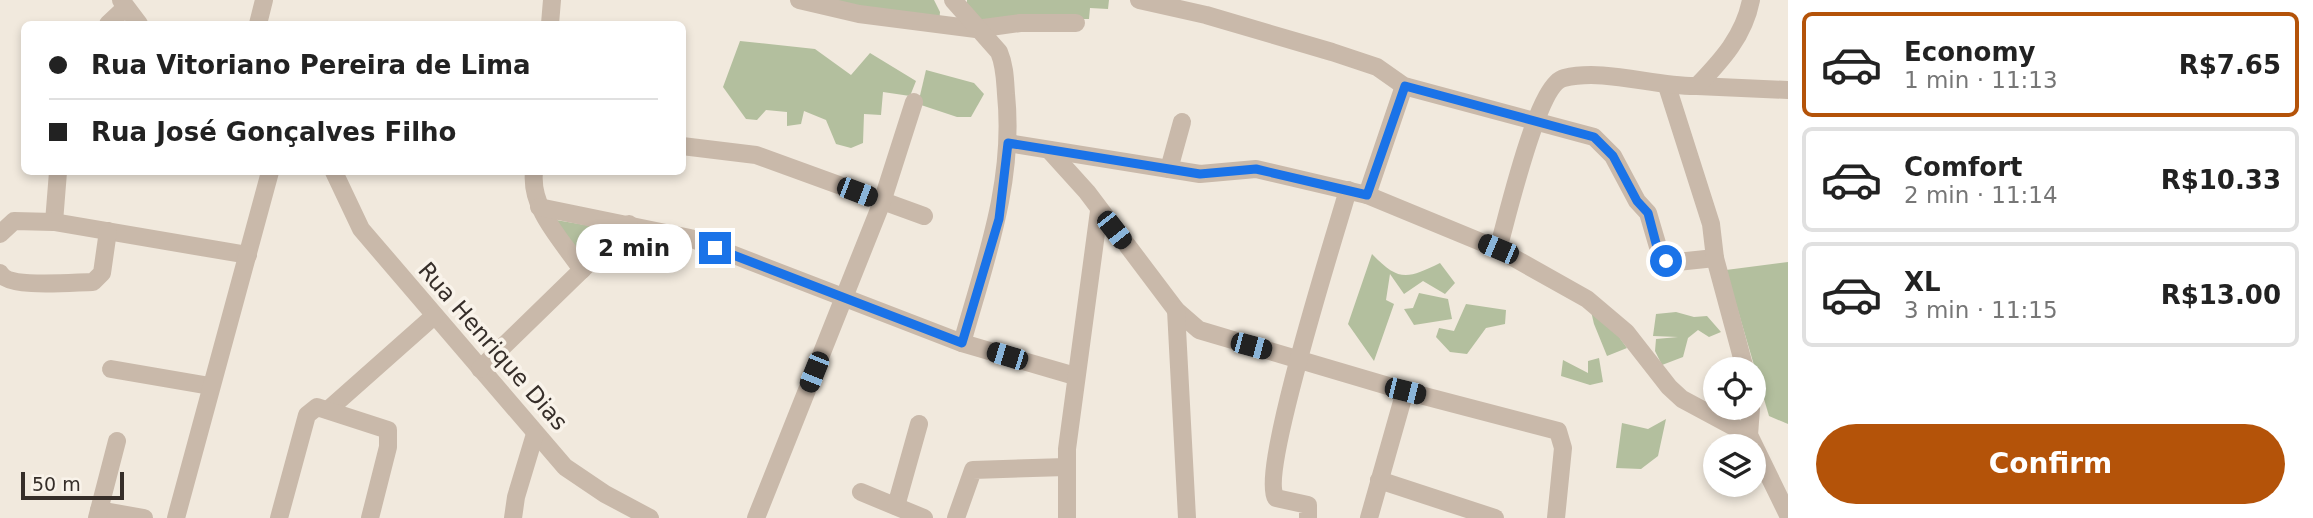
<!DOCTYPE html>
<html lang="en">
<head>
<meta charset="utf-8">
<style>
	:root { --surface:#fff; --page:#f6f6f6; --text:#222; --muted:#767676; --line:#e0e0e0; --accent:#b45309 }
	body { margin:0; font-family:"DejaVu Sans",sans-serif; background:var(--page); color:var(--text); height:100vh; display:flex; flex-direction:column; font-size:26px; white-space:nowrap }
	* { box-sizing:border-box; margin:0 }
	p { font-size:23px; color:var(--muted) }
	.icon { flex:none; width:38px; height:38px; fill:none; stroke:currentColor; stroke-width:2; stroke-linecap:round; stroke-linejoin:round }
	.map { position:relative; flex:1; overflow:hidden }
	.sheet { display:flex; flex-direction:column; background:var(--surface); width:525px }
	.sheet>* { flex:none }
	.top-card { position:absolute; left:21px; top:21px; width:665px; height:154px; border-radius:10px; box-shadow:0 4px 10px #0003; display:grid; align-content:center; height:154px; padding:0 28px; background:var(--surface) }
	.tools { position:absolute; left:1703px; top:357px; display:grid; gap:14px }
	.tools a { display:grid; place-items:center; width:63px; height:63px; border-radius:50%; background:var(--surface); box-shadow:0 4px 10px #0003; font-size:35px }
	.scale { position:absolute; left:21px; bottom:18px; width:103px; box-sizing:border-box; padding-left:7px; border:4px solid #362e29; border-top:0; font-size:19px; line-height:24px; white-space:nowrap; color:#362e29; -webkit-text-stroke:5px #f9f3ea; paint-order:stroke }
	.end { position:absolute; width:32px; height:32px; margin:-16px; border:9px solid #1a73e8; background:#fff; box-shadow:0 0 0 4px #fff }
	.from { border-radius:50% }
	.bubble { position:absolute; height:49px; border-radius:24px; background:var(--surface); box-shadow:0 4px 10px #0003; font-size:23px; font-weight:700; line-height:49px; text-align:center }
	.car { position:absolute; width:21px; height:42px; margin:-21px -10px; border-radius:9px; box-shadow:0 0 5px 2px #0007; background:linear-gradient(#222 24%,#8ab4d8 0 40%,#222 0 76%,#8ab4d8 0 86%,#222 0) }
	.top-card b { display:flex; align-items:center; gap:24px; height:66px; font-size:26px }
	.top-card b+b { border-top:2px solid var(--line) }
	.top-card i { width:18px; height:18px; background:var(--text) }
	ul { padding:12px 0 0; list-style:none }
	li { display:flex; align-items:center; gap:21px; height:105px; margin:0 14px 10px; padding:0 14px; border:4px solid var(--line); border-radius:10px }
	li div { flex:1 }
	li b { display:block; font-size:26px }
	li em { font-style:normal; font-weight:700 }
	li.active { border-color:var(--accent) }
	li>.icon { width:63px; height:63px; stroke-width:1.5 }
	.primary-button { display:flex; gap:14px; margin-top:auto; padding:14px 28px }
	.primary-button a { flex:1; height:80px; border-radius:42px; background:var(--accent); color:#fff; font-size:28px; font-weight:700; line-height:80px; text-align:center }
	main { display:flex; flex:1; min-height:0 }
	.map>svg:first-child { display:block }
	.green { fill:#b3bf9e }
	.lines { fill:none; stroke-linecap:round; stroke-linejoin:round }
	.minor { stroke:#c9b9aa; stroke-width:18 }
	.route { stroke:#1a73e8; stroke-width:9 }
	.labels { text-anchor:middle; stroke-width:7; stroke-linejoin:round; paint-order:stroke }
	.street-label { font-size:23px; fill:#362e29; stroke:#f9f3ea }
</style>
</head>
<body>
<main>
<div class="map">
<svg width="1788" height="518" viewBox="0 0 1788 518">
	<rect width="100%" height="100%" fill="#f1e9dd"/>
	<!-- green -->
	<g class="green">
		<polygon points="820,0 934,0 940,12 939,23"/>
		<polygon points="967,0 1109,0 1108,9 1090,8 1089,19 1009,19 979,22 967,10"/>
		<polygon points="740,41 815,49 851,75 870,53 916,81 910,96 883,92 881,115 864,114 863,143 851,148 836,144 826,120 804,111 801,124 787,126 787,112 766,110 757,120 746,119 723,87"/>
		<polygon points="926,70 974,83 984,94 971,117 957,117 918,104"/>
		<polygon points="550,219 615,230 581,261"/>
		<path d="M1372 254C1399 282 1407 279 1440 263L1455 283 1445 294 1423 281 1404 294 1390 274 1386 300 1394 304 1374 361 1348 324Z"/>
		<polygon points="1788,262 1788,424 1769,416 1726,270"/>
		<polygon points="1419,293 1448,299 1452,319 1414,325 1404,309 1413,308"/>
		<polygon points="1466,304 1506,310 1505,324 1486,328 1467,354 1450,352 1436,337 1439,328 1454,331"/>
		<polygon points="1590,307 1612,327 1627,348 1607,356 1594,324"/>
		<polygon points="1676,312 1694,317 1707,316 1721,332 1709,337 1698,330 1688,338 1683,357 1662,365 1655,351 1656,339 1678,337 1653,336 1656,314"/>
		<polygon points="1599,358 1603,382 1590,385 1561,376 1563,360 1588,373 1588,361"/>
		<polygon points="1666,419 1658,456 1641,469 1616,468 1622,423 1648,429"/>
	</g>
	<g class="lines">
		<!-- minor -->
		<g class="minor">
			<polyline points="121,0 139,24"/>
			<polyline points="799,0 859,14 976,29 1020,23 1076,23"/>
			<path d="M953 0 999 52C1005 66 1005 80 1006 94 1015 182 985 261 962 343"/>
			<polyline points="1139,0 1206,15 1332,52 1377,67 1404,86 1594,137 1613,156 1637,201 1648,213 1661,257 1677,262 1715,258"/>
			<polyline points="108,24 125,8"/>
			<polyline points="258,24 264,0"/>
			<polyline points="550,24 552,0"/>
			<polyline points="1667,86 1711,224 1715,258 1745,369"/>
			<polyline points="1697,86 1788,90"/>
			<polyline points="1008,143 1200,174 1256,169 1367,195 1498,249 1587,299 1626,332 1669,387 1682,399 1749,435"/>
			<polyline points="682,146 756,155 924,216"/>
			<polyline points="1049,150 1087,192 1176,310 1199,330 1405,391 1558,431 1563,448 1556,518"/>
			<polyline points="1169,169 1182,122"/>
			<polyline points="334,172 361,229 565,467 605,494 650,518"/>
			<path d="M534 172C530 209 562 240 582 270"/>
			<polyline points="1367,195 1404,86"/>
			<polyline points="539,207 690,238 962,343 1075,376"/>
			<polyline points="54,222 58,172"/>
			<polyline points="0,234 14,221 54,222 248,255"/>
			<path d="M1498 249C1507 219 1537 84 1564 78 1605 68 1655 87 1697 86 1722 60 1744 36 1751 0"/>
			<path d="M0 273C8 289 75 282 93 282L102 273 108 231"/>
			<polyline points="1176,310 1187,518"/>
			<polyline points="111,369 210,386"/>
			<polyline points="480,369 629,224"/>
			<polyline points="1751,408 1749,435 1788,515"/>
			<polyline points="328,410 434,316"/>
			<polyline points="1379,480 1495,518"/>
			<polyline points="861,492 924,518"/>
			<polyline points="896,506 919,424"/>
			<polyline points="99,510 144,518"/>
			<polyline points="97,518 117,441"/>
			<polyline points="176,518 270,172"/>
			<polyline points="279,518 307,415 317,407 388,430 388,447 370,518"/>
			<polyline points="513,518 516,497 535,434"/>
			<polyline points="756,518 882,202 914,102"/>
			<polyline points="956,518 973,470 1066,467"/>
			<polyline points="1067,518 1067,449 1099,211"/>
			<path d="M1308 518V505L1276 498C1259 473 1336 232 1348 190"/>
			<polyline points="1369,518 1405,391"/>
		</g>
	</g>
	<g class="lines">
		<!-- route -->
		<polyline class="route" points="715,248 962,343 999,219 1008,143 1200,174 1256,169 1367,195 1405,86 1594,137 1613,156 1637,201 1648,213 1658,251 1666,261"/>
	</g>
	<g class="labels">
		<!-- street labels -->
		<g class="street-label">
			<text transform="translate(493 346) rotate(49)" y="8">Rua Henrique Dias</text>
		</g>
	</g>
</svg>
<div class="tools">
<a><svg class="icon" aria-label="locate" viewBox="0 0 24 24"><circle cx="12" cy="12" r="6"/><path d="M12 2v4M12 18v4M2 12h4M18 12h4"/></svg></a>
<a><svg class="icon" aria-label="layers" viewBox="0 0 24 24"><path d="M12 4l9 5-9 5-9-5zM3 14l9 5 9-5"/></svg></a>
</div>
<div class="scale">50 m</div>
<i class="end from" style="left:1666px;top:261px"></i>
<i class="end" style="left:715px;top:248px"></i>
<div class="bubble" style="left:576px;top:224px;width:116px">2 min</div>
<i class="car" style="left:857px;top:192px;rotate:111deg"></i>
<i class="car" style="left:1114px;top:230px;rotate:142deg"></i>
<i class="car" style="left:1498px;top:249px;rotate:293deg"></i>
<i class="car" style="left:1251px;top:346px;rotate:105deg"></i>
<i class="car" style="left:1007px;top:356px;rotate:287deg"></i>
<i class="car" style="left:814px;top:372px;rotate:202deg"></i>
<i class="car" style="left:1405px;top:391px;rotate:104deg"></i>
<div class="top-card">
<b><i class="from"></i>Rua Vitoriano Pereira de Lima</b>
<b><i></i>Rua José Gonçalves Filho</b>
</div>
</div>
<section class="sheet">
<ul>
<li class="active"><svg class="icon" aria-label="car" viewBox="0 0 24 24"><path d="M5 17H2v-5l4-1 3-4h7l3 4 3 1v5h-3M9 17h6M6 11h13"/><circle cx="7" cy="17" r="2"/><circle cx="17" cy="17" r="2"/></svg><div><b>Economy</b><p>1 min · 11:13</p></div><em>R$7.65</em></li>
<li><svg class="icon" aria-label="car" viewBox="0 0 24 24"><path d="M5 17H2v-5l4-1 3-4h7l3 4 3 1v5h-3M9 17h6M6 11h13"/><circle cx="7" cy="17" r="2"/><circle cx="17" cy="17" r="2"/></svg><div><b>Comfort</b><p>2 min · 11:14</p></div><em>R$10.33</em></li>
<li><svg class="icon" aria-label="car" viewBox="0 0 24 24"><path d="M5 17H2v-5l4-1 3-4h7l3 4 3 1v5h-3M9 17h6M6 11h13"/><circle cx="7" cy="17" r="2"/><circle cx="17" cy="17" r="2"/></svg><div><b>XL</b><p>3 min · 11:15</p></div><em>R$13.00</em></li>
</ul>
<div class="primary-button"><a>Confirm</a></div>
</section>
</main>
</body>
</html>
